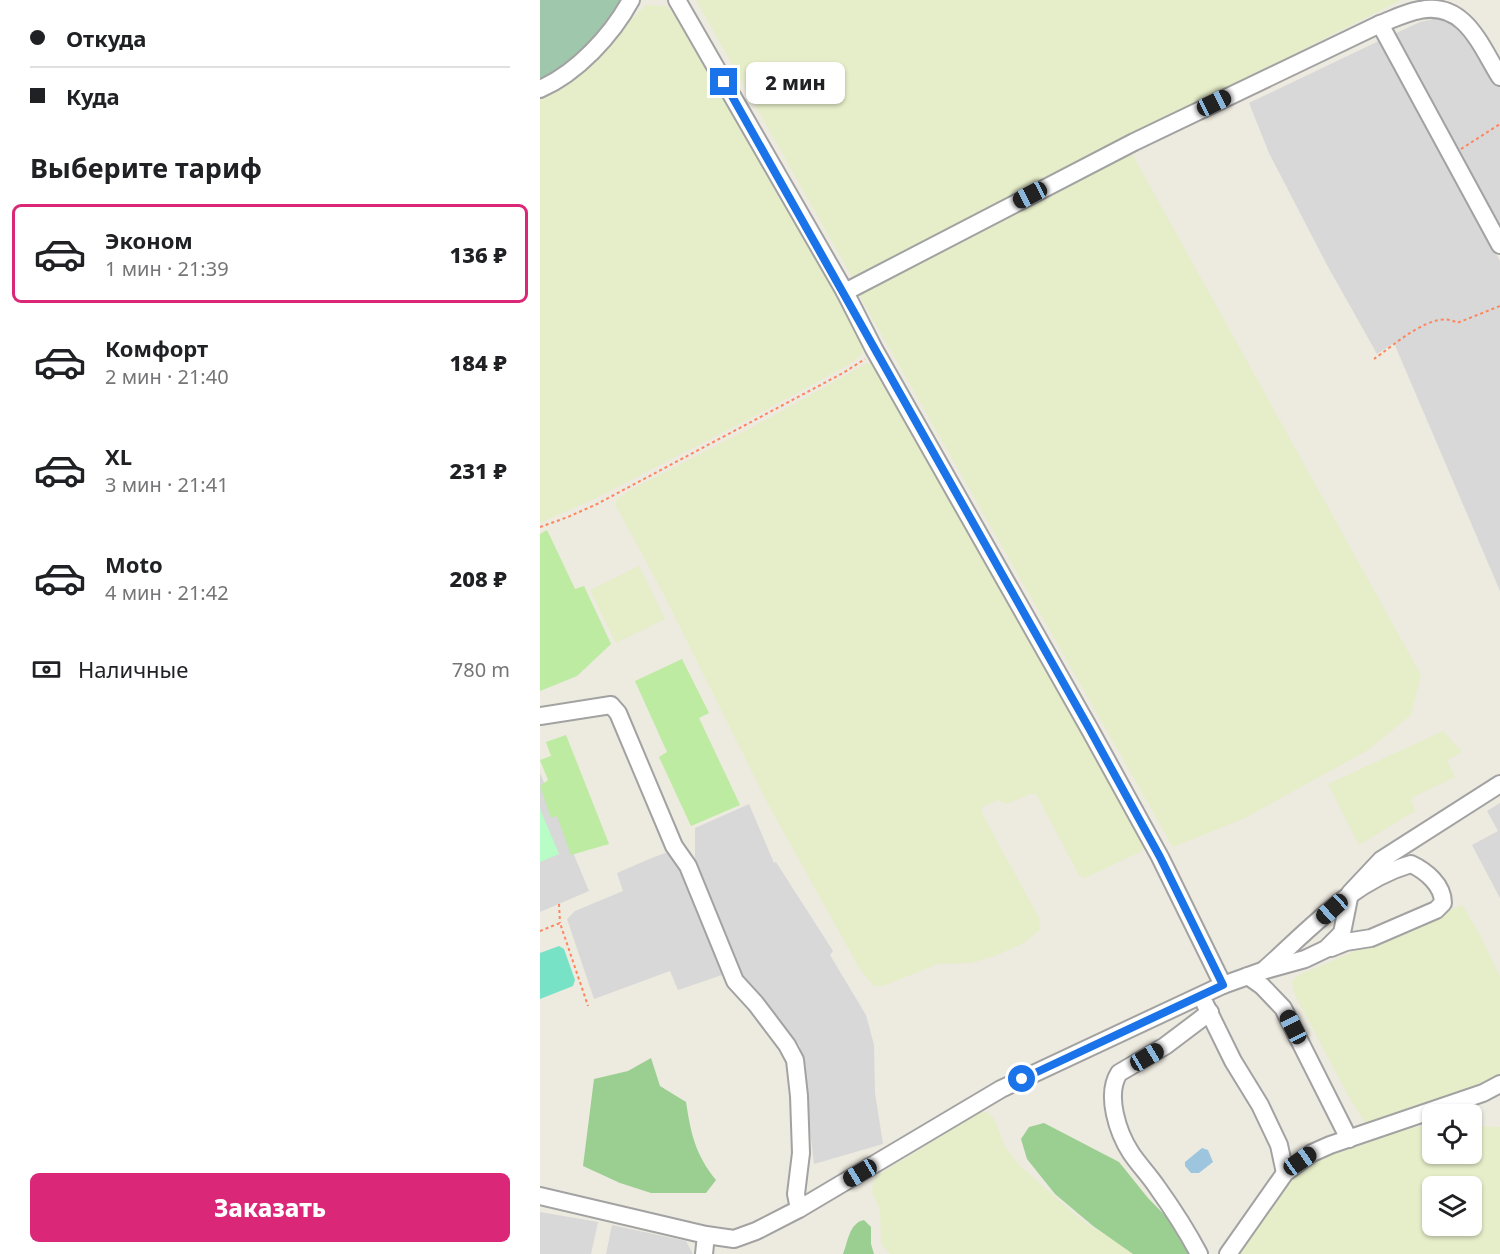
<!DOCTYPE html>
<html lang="ru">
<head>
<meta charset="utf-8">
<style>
	:root { --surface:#fff; --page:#f6f6f6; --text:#202124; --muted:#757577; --line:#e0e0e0; --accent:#db2777 }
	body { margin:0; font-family:"Noto Sans",sans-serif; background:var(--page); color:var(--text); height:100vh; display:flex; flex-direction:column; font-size:22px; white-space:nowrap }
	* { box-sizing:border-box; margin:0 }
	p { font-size:20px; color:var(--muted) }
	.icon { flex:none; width:33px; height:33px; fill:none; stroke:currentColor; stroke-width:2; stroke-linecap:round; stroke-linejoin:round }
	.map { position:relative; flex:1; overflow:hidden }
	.sheet { display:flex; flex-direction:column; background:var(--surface); width:540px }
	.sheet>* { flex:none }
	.top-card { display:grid; align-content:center; height:132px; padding:0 30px; background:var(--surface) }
	.fabs { position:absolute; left:882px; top:1104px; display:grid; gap:12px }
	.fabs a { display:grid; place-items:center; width:60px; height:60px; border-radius:9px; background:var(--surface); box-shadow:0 2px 4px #0004; font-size:30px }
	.end { position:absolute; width:27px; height:27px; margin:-14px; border:8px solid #1a73e8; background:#fff; box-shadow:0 0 0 3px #fff }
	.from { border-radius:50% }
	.bubble { position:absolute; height:42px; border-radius:9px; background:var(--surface); box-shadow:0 2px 4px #0004; font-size:20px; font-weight:800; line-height:42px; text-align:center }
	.car { position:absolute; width:18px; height:36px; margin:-18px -9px; border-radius:8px; box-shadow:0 0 4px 2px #0007; background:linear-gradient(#222 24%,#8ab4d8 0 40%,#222 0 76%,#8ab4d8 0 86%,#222 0) }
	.top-card b { display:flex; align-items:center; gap:21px; height:57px; font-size:22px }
	.top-card b+b { border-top:2px solid var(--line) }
	.top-card i { width:15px; height:15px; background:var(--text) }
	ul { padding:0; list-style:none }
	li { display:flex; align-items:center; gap:18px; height:99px; margin:0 12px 9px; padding:0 18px; border:3px solid transparent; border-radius:9px }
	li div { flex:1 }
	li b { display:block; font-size:22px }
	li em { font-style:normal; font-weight:800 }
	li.current { border-color:var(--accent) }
	li>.icon { width:54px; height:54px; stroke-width:1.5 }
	h2 { padding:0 30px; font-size:27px; line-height:72px }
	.pay { display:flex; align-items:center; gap:15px; height:66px; padding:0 30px; font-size:22px }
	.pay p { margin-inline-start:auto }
	.primary-button { display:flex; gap:12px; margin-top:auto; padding:12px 30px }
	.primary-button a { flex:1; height:69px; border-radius:9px; background:var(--accent); color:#fff; font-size:24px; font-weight:800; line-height:69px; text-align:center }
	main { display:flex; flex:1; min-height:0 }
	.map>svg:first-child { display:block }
	.residential { fill:#d9d8d8 }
	.farmland { fill:#e6eec9; fill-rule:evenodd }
	.grass { fill:#bceba1 }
	.forest { fill:#9bcf91 }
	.cemetery { fill:#9fc7ab }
	.park { fill:#b8fcc6 }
	.pitch { fill:#78e2c7 }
	.water { fill:#9dc6de }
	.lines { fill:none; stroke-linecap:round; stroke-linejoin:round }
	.minor-casing { stroke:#a2a2a2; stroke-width:20 }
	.path { stroke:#ff855e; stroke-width:2; stroke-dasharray:3 3; stroke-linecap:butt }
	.minor { stroke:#fff; stroke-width:16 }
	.route { stroke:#1a73e8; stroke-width:8 }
</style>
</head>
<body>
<main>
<section class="sheet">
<div class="top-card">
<b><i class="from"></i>Откуда</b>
<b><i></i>Куда</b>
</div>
<h2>Выберите тариф</h2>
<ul>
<li class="current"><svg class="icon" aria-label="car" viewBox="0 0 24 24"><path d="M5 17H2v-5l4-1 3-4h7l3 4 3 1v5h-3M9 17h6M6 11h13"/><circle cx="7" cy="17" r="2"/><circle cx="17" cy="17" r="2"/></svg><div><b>Эконом</b><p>1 мин · 21:39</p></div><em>136 ₽</em></li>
<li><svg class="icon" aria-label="car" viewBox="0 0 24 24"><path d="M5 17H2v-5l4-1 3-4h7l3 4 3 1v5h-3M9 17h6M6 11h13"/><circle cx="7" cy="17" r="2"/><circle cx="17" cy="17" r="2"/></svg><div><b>Комфорт</b><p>2 мин · 21:40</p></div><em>184 ₽</em></li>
<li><svg class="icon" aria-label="car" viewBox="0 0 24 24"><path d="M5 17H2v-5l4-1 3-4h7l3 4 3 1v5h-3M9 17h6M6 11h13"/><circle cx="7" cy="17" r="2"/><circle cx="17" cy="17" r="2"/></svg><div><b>XL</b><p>3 мин · 21:41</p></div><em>231 ₽</em></li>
<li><svg class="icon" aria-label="car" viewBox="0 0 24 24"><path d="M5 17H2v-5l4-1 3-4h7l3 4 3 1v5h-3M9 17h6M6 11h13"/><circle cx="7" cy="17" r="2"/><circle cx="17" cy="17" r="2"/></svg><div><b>Moto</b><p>4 мин · 21:42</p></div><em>208 ₽</em></li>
</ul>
<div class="pay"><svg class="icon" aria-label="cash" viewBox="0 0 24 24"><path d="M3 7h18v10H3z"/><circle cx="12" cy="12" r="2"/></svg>Наличные<p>780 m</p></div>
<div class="primary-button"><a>Заказать</a></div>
</section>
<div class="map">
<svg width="960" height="1254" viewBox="0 0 960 1254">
	<rect width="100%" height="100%" fill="#edeadf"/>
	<!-- residential -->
	<g class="residential">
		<polygon points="904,17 918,21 960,87 960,232 852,35 880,22"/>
		<polygon points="845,38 960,261 960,591 854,343 837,354 787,265 729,153 709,103"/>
		<polygon points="0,773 49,891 0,912"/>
		<polygon points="960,803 960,898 932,845 958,831 947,811"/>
		<polygon points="209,804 234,863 236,862 293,951 290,955 326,1015 334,1045 335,1093 343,1144 274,1164 260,1046 195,966 155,866 155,828"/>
		<polygon points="131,851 136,856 185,974 138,990 130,971 54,999 27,919 35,911 83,891 77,873 114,857"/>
		<polygon points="0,1212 58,1222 51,1254 0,1254"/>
		<polygon points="72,1225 146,1241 153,1254 66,1254"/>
	</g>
	<!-- farmland -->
	<g class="farmland">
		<polygon points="156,0 861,0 312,277"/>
		<polygon points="106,5 127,6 135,16 321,333 325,348 320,356 310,364 209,419 56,498 0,523 0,97 33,76"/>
		<polygon points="591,152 881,675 871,715 828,750 703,819 633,847 318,293"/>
		<polygon points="327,363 331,363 336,368 544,738 590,811 606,842 604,848 600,852 545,878 539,875 496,794 491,794 466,804 458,800 442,807 441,811 445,819 499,918 500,930 482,944 455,956 431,963 398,964 343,986 334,986 321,971 228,804 121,589 76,506 76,501 79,497 96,487 231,417"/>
		<polygon points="99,566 125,619 76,643 50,590"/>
		<polygon points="903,731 922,752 907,760 915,777 871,798 875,811 819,845 788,784"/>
		<polygon points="922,905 940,935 960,977 960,1078 831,1125 825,1122 813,1104 755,995 752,982 757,976 766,972"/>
		<polygon points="440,1112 447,1112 454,1119 465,1147 480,1166 544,1222 596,1254 350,1254 341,1243 340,1209 332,1193 333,1183 338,1175"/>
		<path d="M892 1125V1154H932V1126L960 1127V1254H695L749 1177 795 1147 860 1129ZM892 1186H932V1226H892Z"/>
	</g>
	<!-- grass -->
	<g class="grass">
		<polygon points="7,530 35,589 44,586 71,644 37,676 0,691 0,534"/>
		<polygon points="142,659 169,713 159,718 200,805 151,826 119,757 127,752 95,681"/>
		<polygon points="26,735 69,844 31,855 17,816 11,818 0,786 8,780 0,760 11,756 6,742"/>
	</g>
	<!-- forest -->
	<g class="forest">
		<path d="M111 1058 120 1086 146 1102C151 1134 155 1154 176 1180L166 1193H111L80 1183 43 1166 54 1079 88 1071Z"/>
		<polygon points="504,1123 579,1162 608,1198 650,1241 653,1254 593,1254 553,1226 515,1194 487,1159 481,1139 489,1127"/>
		<path d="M324 1220 331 1227V1244L334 1254H303C308 1242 309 1223 324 1220Z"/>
	</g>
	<!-- cemetery -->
	<path class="cemetery" d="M0 0H83C63 33 36 63 0 79Z"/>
	<!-- park -->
	<polygon class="park" points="0,809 19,854 0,862"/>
	<!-- pitch -->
	<polygon class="pitch" points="19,946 24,949 35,980 33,986 0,999 0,953"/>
	<!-- water -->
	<polygon class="water" points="662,1148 668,1150 673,1162 659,1173 651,1173 645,1166 645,1162"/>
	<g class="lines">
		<defs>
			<g id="minor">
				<polyline points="137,0 305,292 334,349 549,728 620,857 683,985"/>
				<polyline points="840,24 960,245"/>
				<path d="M0 89C37 73 72 35 91 0"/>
				<path d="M305 292 594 142 840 24C853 19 867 12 880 10 925 1 940 45 960 77"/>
				<polyline points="0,716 71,705 78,713 134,846 148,866 195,981 216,1004 247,1045 255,1060 259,1096 261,1153 256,1194 259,1209"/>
				<path d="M725 969C769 930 812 881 871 864 886 871 903 885 903 903L896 910 831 938 806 942 791 948"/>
				<polyline points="708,976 722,986 743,1008 809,1139"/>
				<polyline points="665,1004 693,1061 720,1105 739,1145 745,1173"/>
				<polyline points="0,1196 166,1235 194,1239 216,1231 259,1209 461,1089 683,985 722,971 765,959 786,949 802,933 810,893 841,860 960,784"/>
				<polyline points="164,1254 166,1235"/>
				<path d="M659 1254C647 1231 632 1208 617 1187 609 1175 599 1165 591 1153 578 1133 565 1095 579 1073L625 1046 670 1012"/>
				<polyline points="688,1254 745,1173 772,1153 790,1145 943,1093 960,1084"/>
			</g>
		</defs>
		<!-- minor casing -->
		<use href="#minor" class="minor-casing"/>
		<!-- path -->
		<g class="path">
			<polyline points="921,149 960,124"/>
			<path d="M834 359C853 346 894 308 917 323L960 306"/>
			<polyline points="0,527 28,517 57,504 303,373 325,359"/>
			<polyline points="19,904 20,923"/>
			<polyline points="0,931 20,923 48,1006"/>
		</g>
		<!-- minor -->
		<use href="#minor" class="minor"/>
	</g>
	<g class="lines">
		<!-- route -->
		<polyline class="route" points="184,82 549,728 620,857 683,985 482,1079"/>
	</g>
</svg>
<div class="fabs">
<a><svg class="icon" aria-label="locate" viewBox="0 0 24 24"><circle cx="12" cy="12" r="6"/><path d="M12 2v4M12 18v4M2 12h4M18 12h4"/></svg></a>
<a><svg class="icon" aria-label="layers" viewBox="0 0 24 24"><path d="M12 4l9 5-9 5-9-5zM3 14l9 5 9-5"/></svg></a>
</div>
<i class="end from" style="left:482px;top:1079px"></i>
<i class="end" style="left:184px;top:82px"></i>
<div class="bubble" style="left:206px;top:62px;width:99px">2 мин</div>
<i class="car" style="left:674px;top:103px;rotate:64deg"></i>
<i class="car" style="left:490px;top:195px;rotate:242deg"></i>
<i class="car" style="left:792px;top:909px;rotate:228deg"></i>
<i class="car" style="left:753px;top:1027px;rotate:333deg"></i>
<i class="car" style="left:607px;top:1057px;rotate:59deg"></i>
<i class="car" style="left:760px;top:1161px;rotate:55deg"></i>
<i class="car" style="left:320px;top:1173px;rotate:239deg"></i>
</div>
</main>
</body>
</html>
